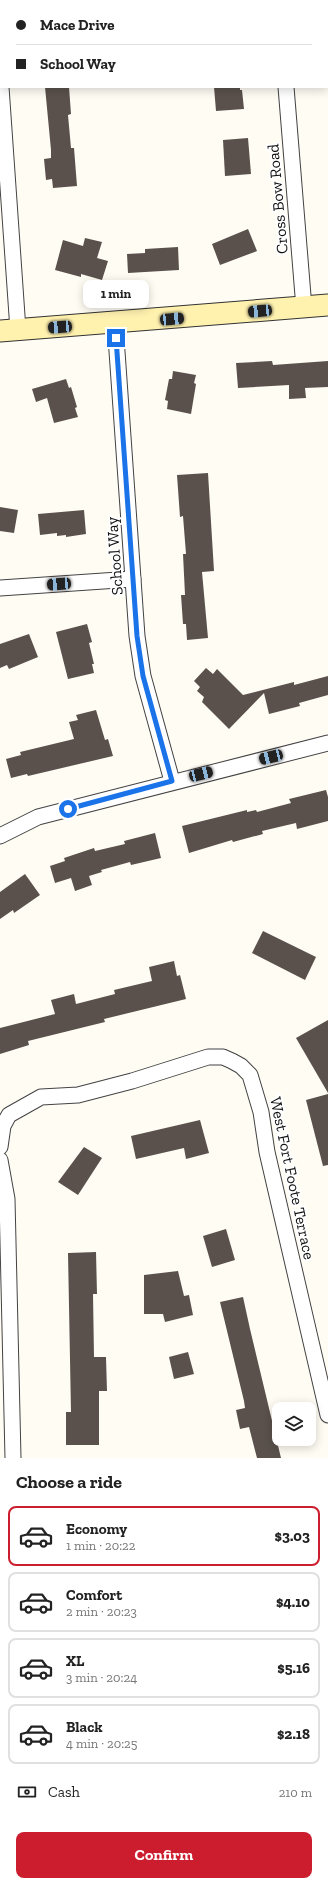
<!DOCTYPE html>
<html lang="en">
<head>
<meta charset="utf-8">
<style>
	:root { --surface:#fff; --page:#f6f6f6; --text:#222; --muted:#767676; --line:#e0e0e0; --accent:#cc1d2e }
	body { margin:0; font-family:"Zilla Slab",serif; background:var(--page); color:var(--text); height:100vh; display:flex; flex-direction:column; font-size:15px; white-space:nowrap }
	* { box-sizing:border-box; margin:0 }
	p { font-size:13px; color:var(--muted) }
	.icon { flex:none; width:22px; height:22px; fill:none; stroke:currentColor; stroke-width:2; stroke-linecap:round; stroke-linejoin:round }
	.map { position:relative; height:1458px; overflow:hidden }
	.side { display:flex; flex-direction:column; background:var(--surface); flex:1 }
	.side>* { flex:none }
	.hud { position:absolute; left:0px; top:0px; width:328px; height:88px; box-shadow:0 2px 10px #0003; display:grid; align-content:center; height:88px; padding:0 16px; background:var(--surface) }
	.buttons { position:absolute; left:272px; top:1402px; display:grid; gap:8px }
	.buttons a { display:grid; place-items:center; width:44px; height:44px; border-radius:8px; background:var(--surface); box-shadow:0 2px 10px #0003; font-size:20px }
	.end { position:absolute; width:18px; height:18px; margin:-9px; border:5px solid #1a73e8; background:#fff; box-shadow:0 0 0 2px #fff }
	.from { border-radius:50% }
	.bubble { position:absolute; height:28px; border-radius:8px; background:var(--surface); box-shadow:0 2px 10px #0003; font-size:13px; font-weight:700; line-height:28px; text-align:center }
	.car { position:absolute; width:12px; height:24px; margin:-12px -6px; border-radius:5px; box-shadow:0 0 3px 1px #0007; background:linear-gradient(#222 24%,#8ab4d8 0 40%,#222 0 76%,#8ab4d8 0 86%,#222 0) }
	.hud b { display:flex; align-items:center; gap:14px; height:38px; font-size:15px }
	.hud b+b { border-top:1px solid var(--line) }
	.hud i { width:10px; height:10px; background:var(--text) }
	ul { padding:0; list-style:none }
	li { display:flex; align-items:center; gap:12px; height:60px; margin:0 8px 6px; padding:0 8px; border:2px solid var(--line); border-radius:8px }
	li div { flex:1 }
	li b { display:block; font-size:15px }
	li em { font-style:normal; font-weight:700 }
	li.selected { border-color:var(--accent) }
	li>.icon { width:36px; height:36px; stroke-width:1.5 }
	h2 { padding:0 16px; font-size:18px; line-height:48px }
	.pay { display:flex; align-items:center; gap:10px; height:44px; padding:0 16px; font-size:15px }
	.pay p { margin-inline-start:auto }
	.primary-button { display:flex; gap:8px; margin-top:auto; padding:8px 16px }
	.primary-button a { flex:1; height:46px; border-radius:8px; background:var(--accent); color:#fff; font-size:16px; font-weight:700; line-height:46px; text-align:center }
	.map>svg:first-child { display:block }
	.building { fill:#5a514c }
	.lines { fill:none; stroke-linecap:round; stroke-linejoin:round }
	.street-casing { stroke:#434343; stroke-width:17 }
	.secondary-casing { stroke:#323232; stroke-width:23 }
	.street { stroke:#fff; stroke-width:15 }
	.secondary { stroke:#fff2af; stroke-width:21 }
	.route { stroke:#1a73e8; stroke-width:5 }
	.labels { text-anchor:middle; stroke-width:4; stroke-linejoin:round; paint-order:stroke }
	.street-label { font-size:16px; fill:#101010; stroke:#fff }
</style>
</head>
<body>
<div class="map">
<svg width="328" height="1458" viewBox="0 0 328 1458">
	<rect width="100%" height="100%" fill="#fffcf4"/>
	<!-- building -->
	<g class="building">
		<polygon points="45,87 69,87 71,114 68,115 71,148 74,148 77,186 53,188 52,179 46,180 44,159 51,158 51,150"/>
		<polygon points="214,87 240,87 240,90 242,90 244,109 216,111"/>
		<polygon points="248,138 251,174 225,176 223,140"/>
		<polygon points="248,229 257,251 220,265 212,244"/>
		<polygon points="85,238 102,242 97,258 108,261 102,280 81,274 81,277 55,270 63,240 83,246"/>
		<polygon points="178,247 179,270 128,273 127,254 145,253 145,249"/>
		<polygon points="272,361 273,365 328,361 328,387 305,388 306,398 289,399 289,385 238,388 236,363"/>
		<polygon points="173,371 196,375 194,383 196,384 191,414 167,409 168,401 165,400 169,379 172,379"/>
		<polygon points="66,379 69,388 71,387 77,407 75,408 78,417 54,423 47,398 36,402 32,389"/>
		<polygon points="208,473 214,571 202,572 208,638 187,640 186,624 183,624 181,595 185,595 183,554 186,554 183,516 180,517 177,475"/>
		<polygon points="0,507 18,510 14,533 0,531"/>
		<polygon points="84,510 86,534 66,537 66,535 57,536 57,533 40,535 38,514"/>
		<polygon points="87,624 92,642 89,643 94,664 92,664 94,673 68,679 56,632"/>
		<polygon points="29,634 38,657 9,669 7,665 0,668 0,644"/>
		<polygon points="206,668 213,674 217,669 243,695 294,682 294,685 328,676 328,695 299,703 300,706 269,714 264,693 229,729 202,702 204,697 197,691 200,687 194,681"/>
		<polygon points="96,710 105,740 108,739 113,756 28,776 27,774 11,778 6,759 21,755 20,752 74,739 69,722 78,720 76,715"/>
		<polygon points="326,790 328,797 328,821 297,829 296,823 262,831 263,834 233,842 232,840 189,853 182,826 247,810 247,812 256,810 257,812 291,803 289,799"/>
		<polygon points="155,833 161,858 131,865 130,862 101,870 102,872 89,876 92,885 75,891 71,878 55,883 50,866 65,861 64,858 94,848 95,851 125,844 124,841"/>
		<polygon points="25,874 40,895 14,913 13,910 0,919 0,892"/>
		<polygon points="263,931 316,957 305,980 252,953"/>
		<polygon points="174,961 177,976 180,975 186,999 104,1019 105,1022 28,1041 29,1045 0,1054 0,1028 55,1014 51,1000 74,994 76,1004 115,994 114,990 152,981 149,967"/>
		<polygon points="328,1020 328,1093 296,1038"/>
		<polygon points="328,1094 328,1165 323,1166 306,1100"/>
		<polygon points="200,1120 209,1153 186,1159 184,1148 136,1159 131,1136"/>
		<polygon points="84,1147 102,1158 78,1195 58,1182"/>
		<polygon points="226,1229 235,1260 212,1267 203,1236"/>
		<polygon points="96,1252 97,1294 93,1294 94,1357 106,1357 107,1391 99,1391 99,1445 66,1445 66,1412 71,1412 68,1253"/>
		<polygon points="178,1271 184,1296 189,1295 193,1315 165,1322 163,1314 144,1314 144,1275"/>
		<polygon points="243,1297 250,1329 281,1458 257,1458 249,1427 240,1429 236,1410 245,1408 244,1401 220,1302"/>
		<polygon points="188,1352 194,1374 174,1379 169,1357"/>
	</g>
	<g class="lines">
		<defs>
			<g id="street">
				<polyline points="279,0 279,1"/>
				<polyline points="0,72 1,85"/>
				<polyline points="1,87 18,330"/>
				<polyline points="286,87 304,308"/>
				<polyline points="115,323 137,636 143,676 172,781"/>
				<polyline points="0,588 133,579"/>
				<polyline points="0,836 38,817 328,743"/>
				<polyline points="0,1147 3,1126 9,1115 41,1097 78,1095 132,1081 208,1057 223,1057 232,1061 241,1066 250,1075 261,1112 267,1152 328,1415"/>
				<polyline points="0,1160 7,1199 13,1458"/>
			</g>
			<polyline id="secondary" points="0,331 328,305"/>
		</defs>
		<!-- street casing -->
		<use href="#street" class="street-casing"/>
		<!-- secondary casing -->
		<use href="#secondary" class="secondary-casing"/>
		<!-- street -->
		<use href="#street" class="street"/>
		<!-- secondary -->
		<use href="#secondary" class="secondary"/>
	</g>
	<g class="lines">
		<!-- route -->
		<polyline class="route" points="68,809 172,781 143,676 137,636 116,338"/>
	</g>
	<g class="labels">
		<!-- street labels -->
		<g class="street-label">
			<text transform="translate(277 199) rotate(-95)" y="6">Cross Bow Road</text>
			<text transform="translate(114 556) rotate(-94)" y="6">School Way</text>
			<text transform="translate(293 1178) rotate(78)" y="6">West Fort Foote Terrace</text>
		</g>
	</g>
</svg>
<div class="buttons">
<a><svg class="icon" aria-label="layers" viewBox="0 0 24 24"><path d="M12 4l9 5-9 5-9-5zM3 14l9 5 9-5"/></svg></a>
</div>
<i class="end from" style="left:68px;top:809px"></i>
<i class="end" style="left:116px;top:338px"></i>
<div class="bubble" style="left:83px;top:280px;width:66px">1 min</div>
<i class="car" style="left:260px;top:311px;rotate:265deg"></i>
<i class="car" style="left:172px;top:319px;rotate:85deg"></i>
<i class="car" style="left:60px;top:327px;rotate:266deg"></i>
<i class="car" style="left:59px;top:584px;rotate:266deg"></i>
<i class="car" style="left:271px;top:757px;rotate:256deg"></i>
<i class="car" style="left:201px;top:774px;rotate:76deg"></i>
<div class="hud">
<b><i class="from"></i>Mace Drive</b>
<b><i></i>School Way</b>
</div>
</div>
<section class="side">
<h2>Choose a ride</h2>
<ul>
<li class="selected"><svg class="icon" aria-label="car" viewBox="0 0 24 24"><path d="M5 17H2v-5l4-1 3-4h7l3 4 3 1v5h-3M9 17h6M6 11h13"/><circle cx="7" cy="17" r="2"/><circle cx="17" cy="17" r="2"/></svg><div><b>Economy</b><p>1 min · 20:22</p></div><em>$3.03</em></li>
<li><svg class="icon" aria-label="car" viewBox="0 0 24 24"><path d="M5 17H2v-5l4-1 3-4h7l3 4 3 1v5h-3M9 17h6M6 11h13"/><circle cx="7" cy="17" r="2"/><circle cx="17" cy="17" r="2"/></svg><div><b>Comfort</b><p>2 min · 20:23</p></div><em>$4.10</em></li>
<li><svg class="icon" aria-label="car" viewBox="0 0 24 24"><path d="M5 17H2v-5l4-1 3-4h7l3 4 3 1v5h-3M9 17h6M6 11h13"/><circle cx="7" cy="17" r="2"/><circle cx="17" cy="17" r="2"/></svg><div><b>XL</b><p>3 min · 20:24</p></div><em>$5.16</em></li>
<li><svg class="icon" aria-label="car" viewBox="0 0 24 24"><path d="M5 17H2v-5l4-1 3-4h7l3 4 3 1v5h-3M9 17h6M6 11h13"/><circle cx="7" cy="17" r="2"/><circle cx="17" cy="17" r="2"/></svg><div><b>Black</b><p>4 min · 20:25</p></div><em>$2.18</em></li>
</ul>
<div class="pay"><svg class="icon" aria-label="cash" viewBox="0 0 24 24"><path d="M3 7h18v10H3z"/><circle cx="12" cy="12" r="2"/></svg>Cash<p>210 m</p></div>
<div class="primary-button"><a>Confirm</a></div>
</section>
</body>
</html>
